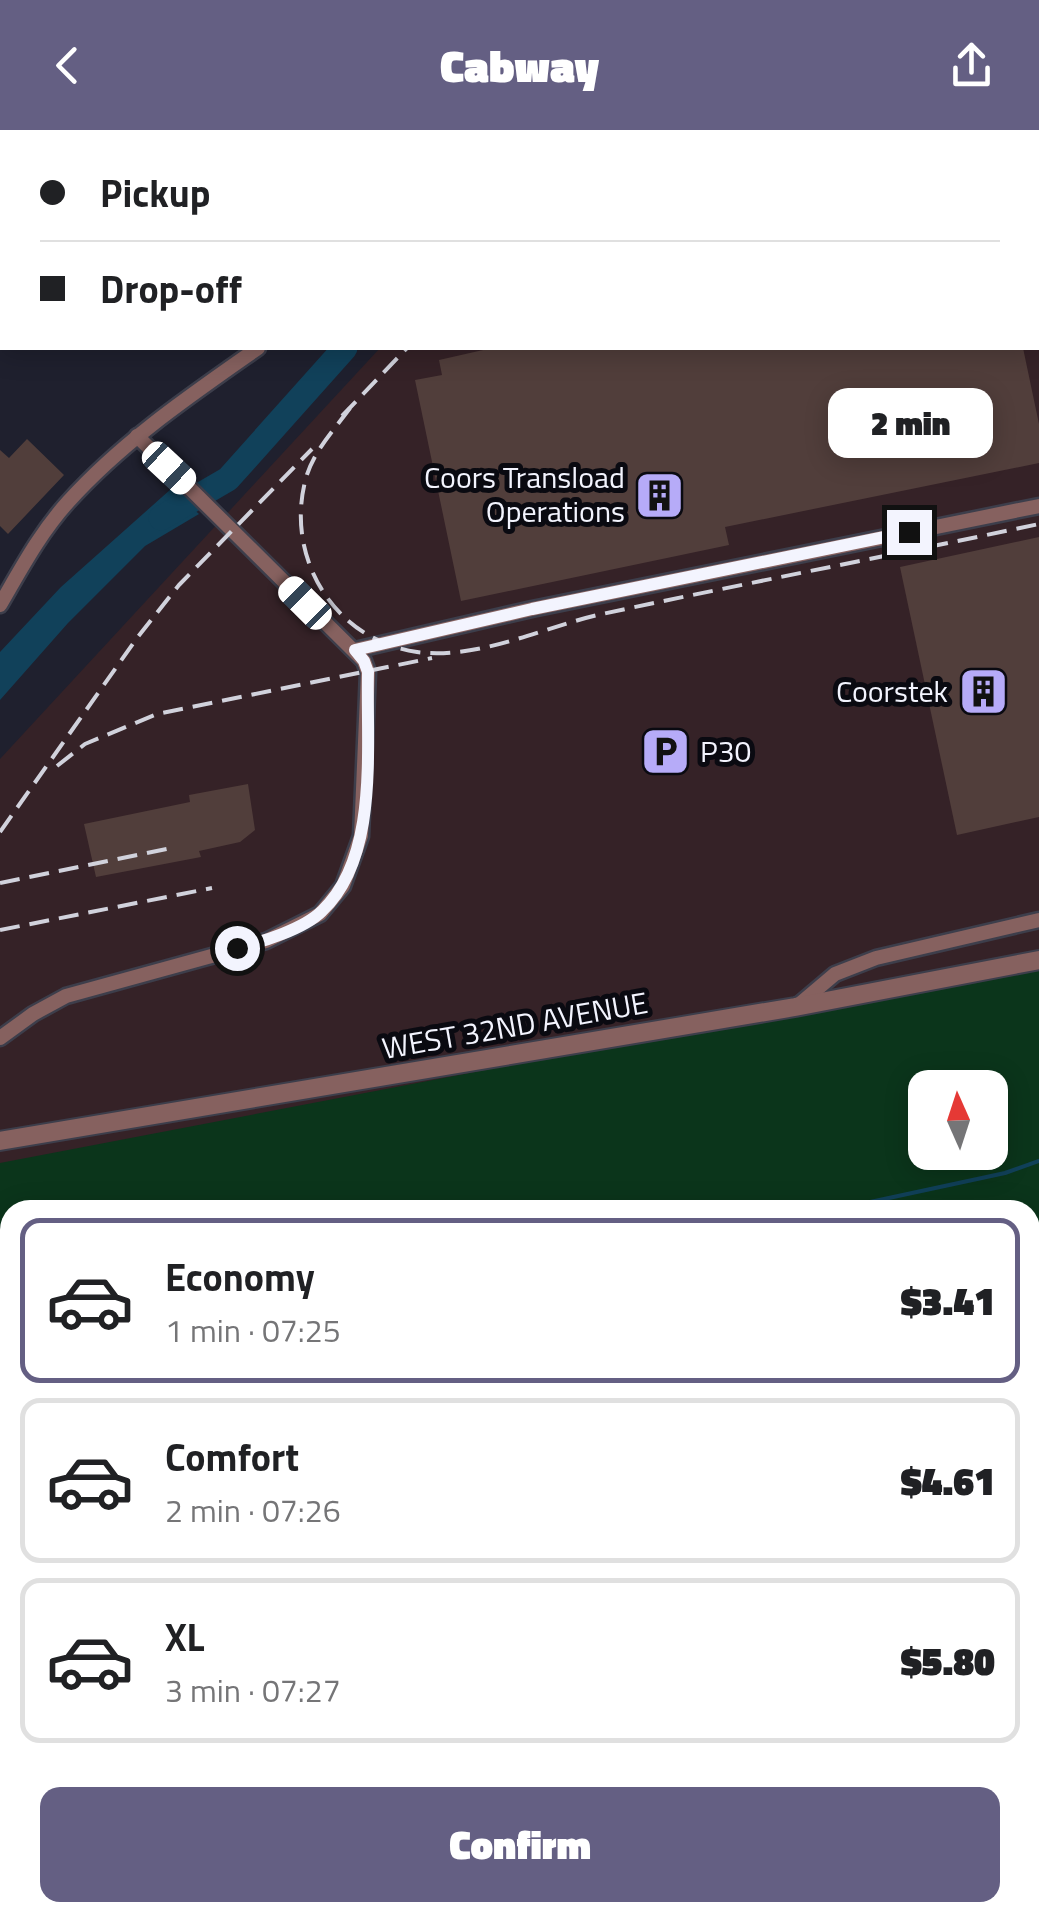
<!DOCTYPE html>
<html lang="en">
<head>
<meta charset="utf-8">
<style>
	:root { --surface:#fff; --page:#f2f2f2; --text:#202124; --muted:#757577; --line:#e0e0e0; --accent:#645f83 }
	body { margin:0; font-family:"Titillium Web",sans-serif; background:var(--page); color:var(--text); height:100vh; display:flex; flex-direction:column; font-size:38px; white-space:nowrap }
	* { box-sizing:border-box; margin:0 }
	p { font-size:32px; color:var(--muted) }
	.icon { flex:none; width:55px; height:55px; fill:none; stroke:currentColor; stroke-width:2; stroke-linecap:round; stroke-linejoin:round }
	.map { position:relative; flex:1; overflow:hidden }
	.details { position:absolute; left:0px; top:1070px; width:1040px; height:722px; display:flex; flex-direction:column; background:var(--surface); border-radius:30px 30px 0 0; box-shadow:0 5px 25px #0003 }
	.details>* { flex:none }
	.guide { position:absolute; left:0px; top:0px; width:1040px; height:220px; box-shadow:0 5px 25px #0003; display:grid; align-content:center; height:220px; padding:0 40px; background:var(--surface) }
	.needle { width:65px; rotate:357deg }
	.buttons { position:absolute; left:908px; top:940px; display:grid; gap:20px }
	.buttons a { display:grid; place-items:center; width:100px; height:100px; border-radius:20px; background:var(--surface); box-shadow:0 5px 25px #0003; font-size:50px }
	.end { position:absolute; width:45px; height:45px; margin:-22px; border:12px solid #f3f4fe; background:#111; box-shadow:0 0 0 5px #111 }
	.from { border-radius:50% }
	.bubble { position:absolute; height:70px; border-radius:20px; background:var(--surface); box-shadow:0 5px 25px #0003; font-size:32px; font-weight:800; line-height:70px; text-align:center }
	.car { position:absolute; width:30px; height:60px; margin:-30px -15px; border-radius:12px; box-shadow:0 0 8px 2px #0007; background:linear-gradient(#fff 24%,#345 0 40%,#fff 0 76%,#345 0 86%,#fff 0) }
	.guide b { display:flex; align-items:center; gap:35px; height:95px; font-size:38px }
	.guide b+b { border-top:2px solid var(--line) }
	.guide i { width:25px; height:25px; background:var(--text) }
	ul { padding:18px 0 0; list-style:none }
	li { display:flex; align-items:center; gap:30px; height:165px; margin:0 20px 15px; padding:0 20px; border:5px solid var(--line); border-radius:20px }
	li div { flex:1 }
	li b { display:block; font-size:38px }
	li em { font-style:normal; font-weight:800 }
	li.active { border-color:var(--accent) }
	li>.icon { width:90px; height:90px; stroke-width:1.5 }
	.button { display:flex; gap:20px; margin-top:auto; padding:20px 40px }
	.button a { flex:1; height:115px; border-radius:20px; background:var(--accent); color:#fff; font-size:40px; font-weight:800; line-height:115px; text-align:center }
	header { display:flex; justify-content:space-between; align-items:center; height:130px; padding:0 40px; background:var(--accent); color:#fff; font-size:45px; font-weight:800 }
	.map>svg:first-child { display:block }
	.industrial { fill:#352227 }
	.green { fill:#0b351b; fill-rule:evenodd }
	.water { fill:#11415a }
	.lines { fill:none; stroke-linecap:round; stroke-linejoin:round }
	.stream { stroke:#11415a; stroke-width:4 }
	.canal { stroke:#11415a; stroke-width:15 }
	.river { stroke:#11415a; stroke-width:25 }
	.building { fill:#513e3b }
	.minor-casing { stroke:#3d3e4b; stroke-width:19 }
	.tertiary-casing { stroke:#3d3e4b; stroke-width:22 }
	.minor { stroke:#86615f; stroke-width:14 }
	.tertiary { stroke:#86615f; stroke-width:18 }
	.rail { stroke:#d1d2dc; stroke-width:4; stroke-dasharray:20 10; stroke-linecap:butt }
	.route { stroke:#f3f4fe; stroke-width:12 }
	.labels { text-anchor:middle; stroke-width:10; stroke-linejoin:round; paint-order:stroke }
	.poi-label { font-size:30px; fill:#f3f4fe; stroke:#0a0a11; text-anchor:end }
	.street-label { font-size:30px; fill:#f3f4fe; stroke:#0a0a11 }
</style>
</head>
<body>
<header><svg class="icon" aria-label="back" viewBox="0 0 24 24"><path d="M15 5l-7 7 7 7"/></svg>Cabway<svg class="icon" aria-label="share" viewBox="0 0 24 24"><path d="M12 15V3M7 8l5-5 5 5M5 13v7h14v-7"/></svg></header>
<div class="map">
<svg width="1039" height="1792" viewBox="0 0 1039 1792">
	<rect width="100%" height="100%" fill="#1f202e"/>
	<!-- industrial -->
	<polygon class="industrial" points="605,0 1039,0 1039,859 0,1046 0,629 380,218 1038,218 1038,2 600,2"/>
	<!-- green -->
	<g class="green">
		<polygon points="0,0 102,0 2,2 0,55"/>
		<path d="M1039 834V1792H0V1033ZM925 958H990V1022H925ZM10 1080H1030V1782H10Z"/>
	</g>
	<!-- water -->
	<polygon class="water" points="171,359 199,384 145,416 68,493 0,570 0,522 61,457"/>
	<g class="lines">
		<!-- stream -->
		<g class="stream">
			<polyline points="833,1080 1005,1043 1039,1031"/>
			<polyline points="0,1215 10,1213"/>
		</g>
		<!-- canal -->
		<g class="canal">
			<polyline points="359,2 363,0"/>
			<polyline points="0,167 2,164"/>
		</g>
		<!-- river -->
		<g class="river">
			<polyline points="555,2 558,0"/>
			<polyline points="161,388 228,349 345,218"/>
		</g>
	</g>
	<!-- building -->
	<g class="building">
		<polygon points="492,218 1023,218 1039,294 1039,333 725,397 729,415 461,471 415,250 442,245 439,230"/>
		<polygon points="27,309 64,345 8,404 0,396 0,320 9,328"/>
		<polygon points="1039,407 1039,687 957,705 900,437"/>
		<polygon points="248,654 255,700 240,712 199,721 201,727 96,747 84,694 190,672 189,665"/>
	</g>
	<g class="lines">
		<defs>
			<g id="minor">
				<polyline points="491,2 494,0"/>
				<path d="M0 475C21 439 40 403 68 372 123 311 191 265 258 218"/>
				<polyline points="355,520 532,479 1039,376"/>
				<polyline points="796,877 835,844 876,828 1039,790"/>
				<polyline points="0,908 33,884 66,866 266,811 320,784 343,756 361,706 368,542 364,531 137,306"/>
			</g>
			<g id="tertiary">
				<polyline points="120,2 125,0"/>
				<polyline points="0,71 2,69"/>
				<polyline points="0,1011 795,877 1039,830"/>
			</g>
		</defs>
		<!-- minor casing -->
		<use href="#minor" class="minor-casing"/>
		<!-- tertiary casing -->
		<use href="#tertiary" class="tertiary-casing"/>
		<!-- minor -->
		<use href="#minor" class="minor"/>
		<!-- tertiary -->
		<use href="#tertiary" class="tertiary"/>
		<!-- rail -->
		<g class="rail">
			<polyline points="210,2 216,0"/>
			<polyline points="635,2 641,0"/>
			<polyline points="0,108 2,107"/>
			<path d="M350 278C334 300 313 322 306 348 284 427 334 510 417 522 479 530 543 497 602 484 747 453 893 425 1039 394"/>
			<polyline points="342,286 407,218"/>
			<polyline points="57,636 85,614 157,584 432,528"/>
			<polyline points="0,702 137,508 179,455 312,319"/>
			<polyline points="0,753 176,717"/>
			<polyline points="0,800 212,758"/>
		</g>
	</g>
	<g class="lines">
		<!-- route -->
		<path class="route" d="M237 818C262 812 304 799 322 781 380 726 366 616 368 542L364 531 355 520 532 479 909 402"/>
	</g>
	<!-- icons -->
	<defs>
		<symbol id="building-square" viewBox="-11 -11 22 22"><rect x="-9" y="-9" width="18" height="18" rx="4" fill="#b6abf8" stroke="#0a0a11"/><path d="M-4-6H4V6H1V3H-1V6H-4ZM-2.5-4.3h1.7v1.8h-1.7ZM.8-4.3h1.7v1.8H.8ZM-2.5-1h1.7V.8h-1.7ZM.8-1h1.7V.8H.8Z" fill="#111"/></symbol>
		<symbol id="parking-square" viewBox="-11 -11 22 22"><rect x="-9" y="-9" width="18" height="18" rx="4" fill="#b6abf8" stroke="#0a0a11"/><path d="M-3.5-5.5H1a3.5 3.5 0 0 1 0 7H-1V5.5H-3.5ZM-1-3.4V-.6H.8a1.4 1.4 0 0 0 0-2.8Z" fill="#111"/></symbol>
	</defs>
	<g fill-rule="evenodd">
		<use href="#building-square" x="632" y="338" width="55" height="55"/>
		<use href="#building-square" x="956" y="534" width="55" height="55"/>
		<use href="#parking-square" x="638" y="594" width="55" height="55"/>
	</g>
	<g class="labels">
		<!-- poi labels -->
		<g class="poi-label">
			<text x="625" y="358">Coors Transload<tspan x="625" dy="34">Operations</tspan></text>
			<text x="948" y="572">Coorstek</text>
			<text x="700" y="632" text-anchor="start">P30</text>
		</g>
		<!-- street labels -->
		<g class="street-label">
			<text transform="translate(515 896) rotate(-10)" y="10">WEST 32ND AVENUE</text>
		</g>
	</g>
</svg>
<div class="buttons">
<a><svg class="needle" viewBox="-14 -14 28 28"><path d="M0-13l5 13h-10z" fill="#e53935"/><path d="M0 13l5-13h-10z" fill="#757577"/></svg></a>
</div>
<i class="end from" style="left:237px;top:818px"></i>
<i class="end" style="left:909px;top:402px"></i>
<div class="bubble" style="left:828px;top:258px;width:165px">2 min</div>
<i class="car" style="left:169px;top:338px;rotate:133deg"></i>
<i class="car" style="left:305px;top:473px;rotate:315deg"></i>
<div class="guide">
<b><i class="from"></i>Pickup</b>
<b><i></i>Drop-off</b>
</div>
<section class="details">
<ul>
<li class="active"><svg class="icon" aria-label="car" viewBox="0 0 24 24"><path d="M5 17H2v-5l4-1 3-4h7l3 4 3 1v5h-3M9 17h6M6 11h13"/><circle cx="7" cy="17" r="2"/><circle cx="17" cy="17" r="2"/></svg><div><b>Economy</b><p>1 min · 07:25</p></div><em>$3.41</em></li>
<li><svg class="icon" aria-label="car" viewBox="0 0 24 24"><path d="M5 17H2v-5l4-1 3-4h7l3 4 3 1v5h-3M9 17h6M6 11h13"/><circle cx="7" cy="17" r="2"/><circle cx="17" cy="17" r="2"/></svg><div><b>Comfort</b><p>2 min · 07:26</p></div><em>$4.61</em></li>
<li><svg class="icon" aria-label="car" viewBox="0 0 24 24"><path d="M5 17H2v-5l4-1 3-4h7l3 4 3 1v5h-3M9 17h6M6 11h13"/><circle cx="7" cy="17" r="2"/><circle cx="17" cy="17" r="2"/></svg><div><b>XL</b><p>3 min · 07:27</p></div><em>$5.80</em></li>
</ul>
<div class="button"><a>Confirm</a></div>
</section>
</div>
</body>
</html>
